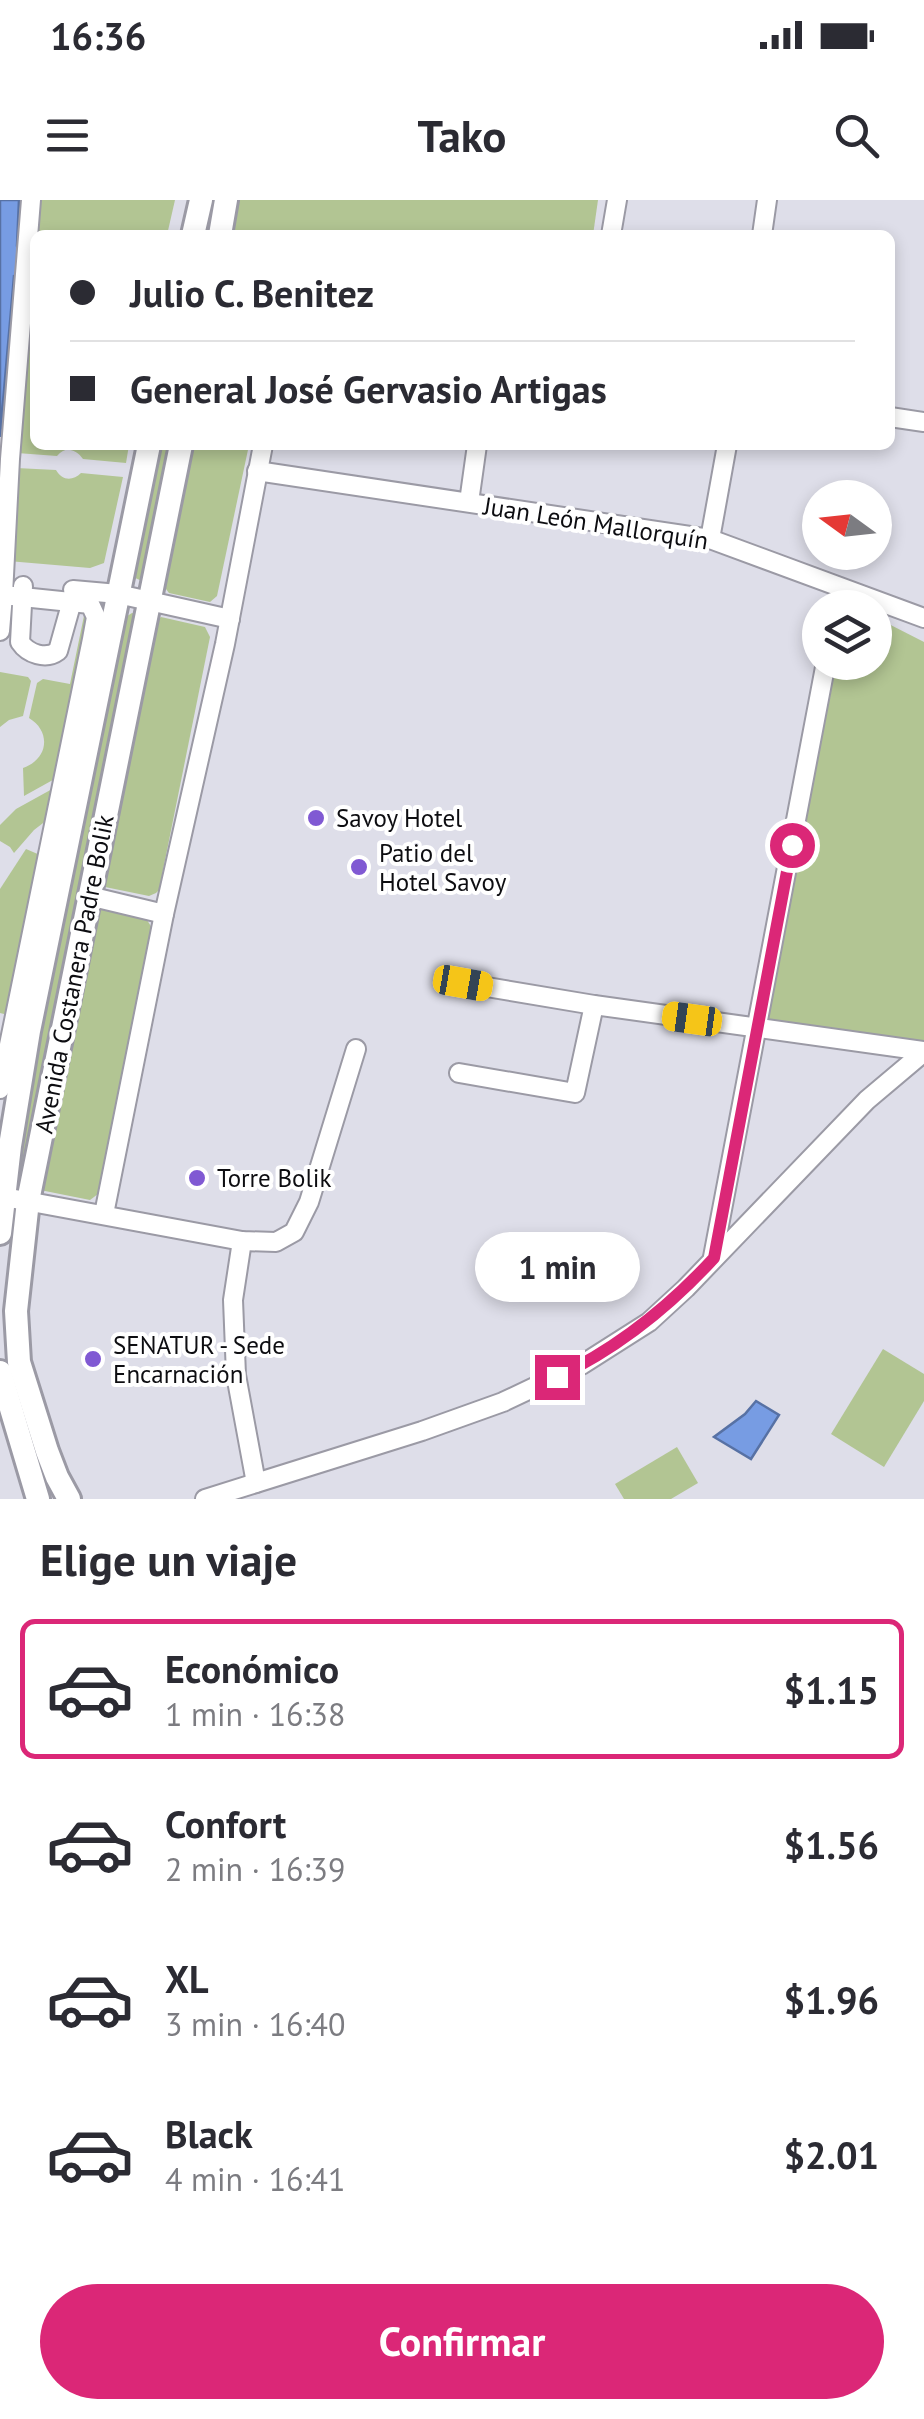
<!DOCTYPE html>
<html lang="es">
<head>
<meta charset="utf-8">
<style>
	:root { --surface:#fff; --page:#f2f2f3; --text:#2b2b33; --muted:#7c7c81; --line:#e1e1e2; --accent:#db2777 }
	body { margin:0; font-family:"PT Sans",sans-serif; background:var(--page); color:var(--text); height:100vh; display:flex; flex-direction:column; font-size:38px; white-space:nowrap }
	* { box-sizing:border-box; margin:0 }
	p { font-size:32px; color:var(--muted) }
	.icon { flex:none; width:55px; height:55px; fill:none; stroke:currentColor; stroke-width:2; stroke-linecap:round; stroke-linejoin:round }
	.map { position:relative; height:1299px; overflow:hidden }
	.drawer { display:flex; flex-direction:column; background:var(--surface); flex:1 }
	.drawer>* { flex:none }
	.top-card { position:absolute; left:30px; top:30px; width:865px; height:220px; border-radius:15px; box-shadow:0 5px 15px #0003; display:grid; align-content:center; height:220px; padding:0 40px; background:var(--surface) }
	.needle { width:65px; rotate:285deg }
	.fabs { position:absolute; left:802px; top:280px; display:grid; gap:20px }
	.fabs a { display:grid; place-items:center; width:90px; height:90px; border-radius:50%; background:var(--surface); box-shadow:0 5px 15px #0003; font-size:50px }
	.end { position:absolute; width:45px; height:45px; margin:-22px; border:12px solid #db2777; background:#fff; box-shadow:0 0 0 5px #fff }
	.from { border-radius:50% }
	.bubble { position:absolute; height:70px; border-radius:35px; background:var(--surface); box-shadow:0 5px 15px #0003; font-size:32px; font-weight:700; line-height:70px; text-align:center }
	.car { position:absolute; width:30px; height:60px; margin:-30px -15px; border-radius:12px; box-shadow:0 0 8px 2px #0007; background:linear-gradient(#f5c518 24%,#345 0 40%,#f5c518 0 76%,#345 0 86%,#f5c518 0) }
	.top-card b { display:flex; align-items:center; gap:35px; height:95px; font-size:38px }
	.top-card b+b { border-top:2px solid var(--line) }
	.top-card i { width:25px; height:25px; background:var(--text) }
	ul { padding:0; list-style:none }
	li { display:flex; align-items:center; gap:30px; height:140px; margin:0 20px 15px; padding:0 20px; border:5px solid transparent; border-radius:15px }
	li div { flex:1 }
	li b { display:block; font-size:38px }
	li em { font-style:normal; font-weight:700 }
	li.selected { border-color:var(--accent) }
	li>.icon { width:90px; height:90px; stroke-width:1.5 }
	h2 { padding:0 40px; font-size:45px; line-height:120px }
	.primary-button { display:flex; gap:20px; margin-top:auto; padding:20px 40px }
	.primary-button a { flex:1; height:115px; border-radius:60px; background:var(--accent); color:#fff; font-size:40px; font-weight:700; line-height:115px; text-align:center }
	.status { display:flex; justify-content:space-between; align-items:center; height:70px; padding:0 50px; background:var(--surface); direction:ltr }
	.status svg { height:28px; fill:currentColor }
	header { display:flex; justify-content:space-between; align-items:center; height:130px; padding:0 40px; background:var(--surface); font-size:45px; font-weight:700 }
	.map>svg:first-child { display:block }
	.green { fill:#b2c593 }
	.water { fill:#779ce3; stroke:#5771a4; stroke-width:2.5 }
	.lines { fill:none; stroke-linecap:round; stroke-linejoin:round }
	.minor-casing { stroke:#9b9aa5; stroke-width:22 }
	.major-casing { stroke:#9b9aa5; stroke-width:28 }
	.minor { stroke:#fff; stroke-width:18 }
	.major { stroke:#fff; stroke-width:22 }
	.route { stroke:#db2777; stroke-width:12 }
	.poi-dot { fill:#8059d3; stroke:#fff; stroke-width:4 }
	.labels { text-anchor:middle; stroke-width:8; stroke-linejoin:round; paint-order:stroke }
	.street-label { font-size:25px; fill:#0d0d11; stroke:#fff }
	.poi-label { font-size:25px; fill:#0d0d11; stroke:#fff; text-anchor:start }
</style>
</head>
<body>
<div class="status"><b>16:36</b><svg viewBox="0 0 49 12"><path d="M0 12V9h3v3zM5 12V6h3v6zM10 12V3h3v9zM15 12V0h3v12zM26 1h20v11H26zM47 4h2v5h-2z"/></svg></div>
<header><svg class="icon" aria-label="menu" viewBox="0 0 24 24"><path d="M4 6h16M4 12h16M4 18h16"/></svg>Tako<svg class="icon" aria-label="search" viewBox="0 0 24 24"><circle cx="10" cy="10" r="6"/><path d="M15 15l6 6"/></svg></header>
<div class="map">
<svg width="924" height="1299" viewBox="0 0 924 1299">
	<rect width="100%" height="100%" fill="#dedee9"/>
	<!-- green -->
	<g class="green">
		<polygon points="37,0 175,0 167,35 35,35"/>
		<polygon points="226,0 598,0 593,35 220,35"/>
		<path d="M29 85 35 86V245H129L126 263 83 259C76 249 65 246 57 256L17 253Z"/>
		<polygon points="159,245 174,245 142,381 133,377"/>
		<polygon points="190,245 249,245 217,396 210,402 169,393 163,385"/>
		<path d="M16 268 56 270C62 281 73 281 81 273L123 277 104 363 90 368 8 361Z"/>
		<path d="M86 406 91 409 60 576 24 596 23 568C49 559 51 531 29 518L37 483 43 479 70 484Z"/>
		<polygon points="132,413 138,414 23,989 15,986 22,918 124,418"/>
		<polygon points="161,417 205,427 210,437 159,690 156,693 149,696 105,687 101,682 154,423"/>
		<polygon points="875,417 924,442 924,843 767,821 834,463 875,462"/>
		<polygon points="0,472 28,477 31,481 23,516 9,520 0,527"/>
		<polygon points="54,588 47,620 34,630 14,653 10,647 0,641 0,625 16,609"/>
		<polygon points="26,649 40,655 8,815 0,813 0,689"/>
		<polygon points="99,709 147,720 152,728 98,994 90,1000 40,990 95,710"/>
		<polygon points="883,1149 924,1174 924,1201 884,1267 831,1234"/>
		<polygon points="677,1247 698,1283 671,1299 624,1299 615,1284"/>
	</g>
	<!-- water -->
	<g class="water">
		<polygon points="0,0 19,0 17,46 21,63 20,75 14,76 0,237"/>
		<polygon points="756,1201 779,1215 751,1259 714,1237 745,1214"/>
	</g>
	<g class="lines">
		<defs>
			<g id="minor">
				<polyline points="611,35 617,0"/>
				<polyline points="762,35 767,0"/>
				<polyline points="890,217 924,222"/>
				<polyline points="257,271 710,339 924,418"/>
				<polyline points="469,302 477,245"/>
				<polyline points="710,339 727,245"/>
				<path d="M23 386 20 442C28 454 46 460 58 451L74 394"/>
				<polyline points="73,390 118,394 230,419"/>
				<polyline points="3,395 10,259 31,0"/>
				<polyline points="0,431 3,395 90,404 96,417 92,439 0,889"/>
				<polyline points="89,696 164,714"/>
				<polyline points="463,783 594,805 924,851"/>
				<polyline points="459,873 575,893 594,805"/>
				<polyline points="15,999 242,1041 276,1042 294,1032 309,1002 356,849"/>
				<polyline points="104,1014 164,714 225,444 263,245"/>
				<polyline points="242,1041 233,1100 236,1175 256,1283"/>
				<polyline points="713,1057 826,462"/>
				<polyline points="205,1299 422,1231 503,1202 583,1164 649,1122 686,1088 867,900 924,852"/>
			</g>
			<g id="major">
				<polyline points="193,35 201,0"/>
				<polyline points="220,35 226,0"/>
				<polyline points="0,1033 10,946 29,831 149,245"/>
				<polyline points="0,1172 38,1299"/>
				<polyline points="69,1299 57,1277 47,1251 19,1162 16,1111 28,1001 181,245"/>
			</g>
		</defs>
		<!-- minor casing -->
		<use href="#minor" class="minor-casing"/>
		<!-- major casing -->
		<use href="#major" class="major-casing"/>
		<!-- minor -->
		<use href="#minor" class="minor"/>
		<!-- major -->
		<use href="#major" class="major"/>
	</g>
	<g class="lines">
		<!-- route -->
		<path class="route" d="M557 1177C618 1148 668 1108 714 1058L792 645"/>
	</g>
	<!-- markers -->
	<g class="poi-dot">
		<circle cx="316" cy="618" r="10"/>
		<circle cx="359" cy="667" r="10"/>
		<circle cx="197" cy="978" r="10"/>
		<circle cx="93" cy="1159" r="10"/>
	</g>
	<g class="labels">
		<!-- street labels -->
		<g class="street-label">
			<text transform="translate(596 323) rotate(9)" y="9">Juan León Mallorquín</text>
			<text transform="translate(74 774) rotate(-79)" y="9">Avenida Costanera Padre Bolik</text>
		</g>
		<!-- poi labels -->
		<g class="poi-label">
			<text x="336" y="627">Savoy Hotel</text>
			<text x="379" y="662">Patio del<tspan x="379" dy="29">Hotel Savoy</tspan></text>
			<text x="217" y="987">Torre Bolik</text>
			<text x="113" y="1154">SENATUR - Sede<tspan x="113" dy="29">Encarnación</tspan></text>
		</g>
	</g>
</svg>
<div class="fabs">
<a><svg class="needle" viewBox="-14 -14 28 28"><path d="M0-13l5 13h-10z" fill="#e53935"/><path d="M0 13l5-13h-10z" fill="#7c7c81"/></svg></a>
<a><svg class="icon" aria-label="layers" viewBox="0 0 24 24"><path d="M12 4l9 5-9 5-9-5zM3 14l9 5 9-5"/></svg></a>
</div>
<i class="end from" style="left:792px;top:645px"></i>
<i class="end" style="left:557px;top:1177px"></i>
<div class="bubble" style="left:475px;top:1032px;width:165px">1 min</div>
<i class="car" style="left:463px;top:783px;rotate:100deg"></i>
<i class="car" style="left:692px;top:819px;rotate:278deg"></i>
<div class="top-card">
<b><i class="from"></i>Julio C. Benitez</b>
<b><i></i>General José Gervasio Artigas</b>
</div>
</div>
<section class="drawer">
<h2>Elige un viaje</h2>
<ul>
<li class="selected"><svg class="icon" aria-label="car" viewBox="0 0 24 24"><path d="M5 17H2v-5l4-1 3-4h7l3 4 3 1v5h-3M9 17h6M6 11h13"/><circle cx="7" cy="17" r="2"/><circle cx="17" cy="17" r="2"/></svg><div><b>Económico</b><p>1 min · 16:38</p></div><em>$1.15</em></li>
<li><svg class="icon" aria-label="car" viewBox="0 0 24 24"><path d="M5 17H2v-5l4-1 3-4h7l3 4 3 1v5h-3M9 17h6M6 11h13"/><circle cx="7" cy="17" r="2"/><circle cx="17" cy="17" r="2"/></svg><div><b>Confort</b><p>2 min · 16:39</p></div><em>$1.56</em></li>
<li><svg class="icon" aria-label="car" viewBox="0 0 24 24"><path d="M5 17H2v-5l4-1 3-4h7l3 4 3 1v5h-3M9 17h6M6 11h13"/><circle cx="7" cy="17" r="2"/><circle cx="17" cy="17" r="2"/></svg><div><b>XL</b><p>3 min · 16:40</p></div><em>$1.96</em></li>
<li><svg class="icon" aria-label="car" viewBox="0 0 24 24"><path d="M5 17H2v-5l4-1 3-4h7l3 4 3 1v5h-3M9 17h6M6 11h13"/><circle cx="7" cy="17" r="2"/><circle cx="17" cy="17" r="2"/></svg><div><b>Black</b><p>4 min · 16:41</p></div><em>$2.01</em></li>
</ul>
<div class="primary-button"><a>Confirmar</a></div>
</section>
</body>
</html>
